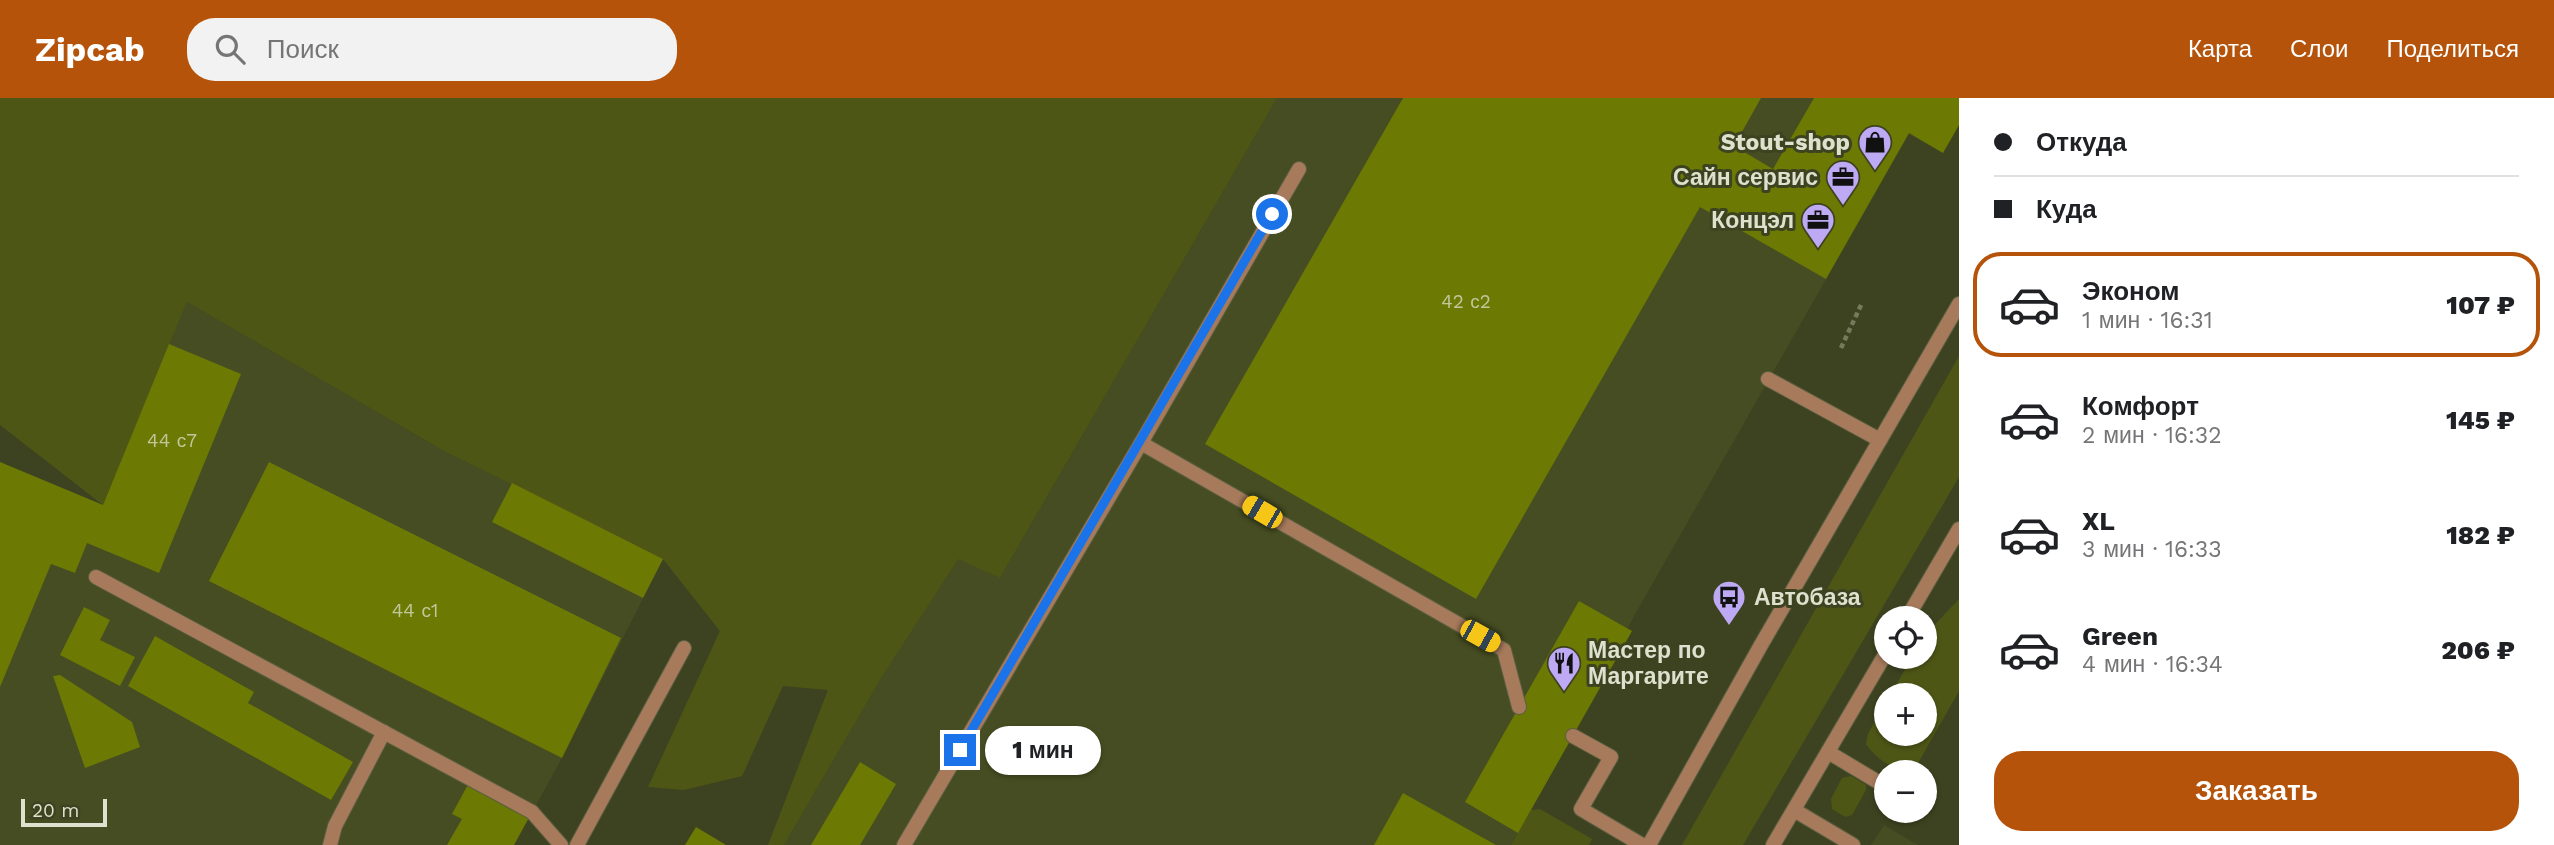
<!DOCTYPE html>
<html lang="ru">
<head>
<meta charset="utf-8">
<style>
	:root { --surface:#fff; --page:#f2f2f2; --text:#202124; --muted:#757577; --line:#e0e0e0; --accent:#b45309 }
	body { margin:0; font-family:"Work Sans",sans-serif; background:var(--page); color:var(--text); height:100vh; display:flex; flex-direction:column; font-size:26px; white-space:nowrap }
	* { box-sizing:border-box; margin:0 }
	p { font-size:23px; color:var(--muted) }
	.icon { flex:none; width:38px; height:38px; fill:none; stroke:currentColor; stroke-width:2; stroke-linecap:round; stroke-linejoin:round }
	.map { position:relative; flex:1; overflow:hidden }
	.sheet { display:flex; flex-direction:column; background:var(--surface); width:595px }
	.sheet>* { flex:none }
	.guide { display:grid; align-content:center; height:154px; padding:0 35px; background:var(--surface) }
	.controls { position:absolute; left:1874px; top:508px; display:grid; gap:14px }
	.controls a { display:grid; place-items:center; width:63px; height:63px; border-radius:50%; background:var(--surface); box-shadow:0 2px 5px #0004; font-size:35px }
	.scale { position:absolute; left:21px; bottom:18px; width:86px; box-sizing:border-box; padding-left:7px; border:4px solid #dde1cd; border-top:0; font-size:19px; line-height:24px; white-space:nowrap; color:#dde1cd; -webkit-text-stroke:5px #3d4320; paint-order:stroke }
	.end { position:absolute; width:32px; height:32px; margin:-16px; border:9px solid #1a73e8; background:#fff; box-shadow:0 0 0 4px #fff }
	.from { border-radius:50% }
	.bubble { position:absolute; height:49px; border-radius:24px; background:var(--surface); box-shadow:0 2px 5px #0004; font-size:23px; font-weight:800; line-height:49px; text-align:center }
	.car { position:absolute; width:21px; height:42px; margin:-21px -10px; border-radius:9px; box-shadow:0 0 5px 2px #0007; background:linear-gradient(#f5c518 24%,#345 0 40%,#f5c518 0 76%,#345 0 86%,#f5c518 0) }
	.guide b { display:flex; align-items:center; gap:24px; height:66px; font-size:26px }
	.guide b+b { border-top:2px solid var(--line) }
	.guide i { width:18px; height:18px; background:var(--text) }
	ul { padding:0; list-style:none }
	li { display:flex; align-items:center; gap:21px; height:105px; margin:0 14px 10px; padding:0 21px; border:4px solid transparent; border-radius:28px }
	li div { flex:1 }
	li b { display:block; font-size:26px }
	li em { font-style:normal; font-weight:800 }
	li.selected { border-color:var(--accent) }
	li>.icon { width:63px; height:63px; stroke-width:1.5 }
	.cta { display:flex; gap:14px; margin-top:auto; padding:14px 35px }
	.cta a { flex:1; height:80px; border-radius:28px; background:var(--accent); color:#fff; font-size:28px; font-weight:800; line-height:80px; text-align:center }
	header { display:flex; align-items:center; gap:42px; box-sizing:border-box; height:98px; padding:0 35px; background:var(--accent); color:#fff }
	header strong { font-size:33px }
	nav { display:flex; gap:38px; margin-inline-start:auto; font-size:24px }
	.search { width:490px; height:63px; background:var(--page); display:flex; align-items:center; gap:18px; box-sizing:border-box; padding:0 24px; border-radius:28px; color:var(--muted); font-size:26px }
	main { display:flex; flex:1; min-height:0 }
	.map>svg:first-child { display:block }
	.built { fill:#464d22 }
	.green { fill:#4e5616 }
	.building { fill:#6c7903 }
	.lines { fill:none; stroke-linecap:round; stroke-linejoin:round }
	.service-casing { stroke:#5a5f3f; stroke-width:16 }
	.minor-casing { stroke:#5a5f3f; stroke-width:16 }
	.tertiary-casing { stroke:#5a5f3f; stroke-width:16 }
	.path { stroke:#747a5c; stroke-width:4.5; stroke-dasharray:5 3.5; stroke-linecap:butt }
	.service { stroke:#a67a5b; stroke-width:14 }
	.minor { stroke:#a67a5b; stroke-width:14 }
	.tertiary { stroke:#a67a5b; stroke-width:14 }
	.route { stroke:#1a73e8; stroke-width:9 }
	.labels { text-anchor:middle; stroke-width:6; stroke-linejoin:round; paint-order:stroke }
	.number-label { font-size:19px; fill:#c1c79a }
	.poi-label { font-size:23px; font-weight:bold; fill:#dde1cd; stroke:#3d4320; text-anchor:end }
</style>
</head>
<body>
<header>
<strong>Zipcab</strong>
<div class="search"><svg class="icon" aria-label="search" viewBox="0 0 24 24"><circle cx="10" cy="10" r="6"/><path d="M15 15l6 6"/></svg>Поиск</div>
<nav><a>Карта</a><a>Слои</a><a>Поделиться</a></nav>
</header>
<main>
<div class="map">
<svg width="1959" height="747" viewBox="0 0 1959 747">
	<rect width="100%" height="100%" fill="#3d4320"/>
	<!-- built -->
	<g class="built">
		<polygon points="1277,0 1959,0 1943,55 1909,36 1634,518 1628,530 1632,533 1511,747 784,747 880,582 958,460 1000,480"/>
		<polygon points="187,204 444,353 663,461 562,660 514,747 0,747 0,364 103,407"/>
		<polygon points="1884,727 1918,747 1871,747"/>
	</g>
	<!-- green -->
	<g class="green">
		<polygon points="0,0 1277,0 1000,480 958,461 880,582 784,747 768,747 828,592 783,588 742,678 684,692 648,689 720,533 663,461 444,353 187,204 103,407 0,327"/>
		<polygon points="1959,258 1959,379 1743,747 1682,747"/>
		<path d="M1959 501V593L1913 674C1896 674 1875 660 1866 646L1868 636 1886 603V635H1925V597H1890L1913 558H1925V537Z"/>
		<polygon points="1851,678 1866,687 1866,692 1852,717 1845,719 1832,711 1831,701 1842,680"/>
		<polygon points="1540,711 1592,741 1589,747 1511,747 1531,712"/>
	</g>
	<!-- building -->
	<g class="building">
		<polygon points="1403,0 1761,0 1734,48 1773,71 1814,0 1959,0 1959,27 1943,55 1909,35 1826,181 1700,109 1476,501 1205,346"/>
		<polygon points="169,246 241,276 159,475 87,445 75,475 51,466 0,589 0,364 103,407"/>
		<polygon points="269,364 621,540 562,660 209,483"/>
		<polygon points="512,385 663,461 643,500 492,424"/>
		<polygon points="1579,503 1632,533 1518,735 1465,704"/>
		<polygon points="84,509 110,522 100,542 135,559 120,588 60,557"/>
		<polygon points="155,538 254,594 248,605 353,664 331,702 128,588"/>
		<polygon points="60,577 132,624 140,649 85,670 53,578"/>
		<polygon points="860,664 896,686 860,747 811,747"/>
		<polygon points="471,681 532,714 514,747 447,747 462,721 452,716"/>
		<polygon points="1403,695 1496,747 1374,747"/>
		<polygon points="696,729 726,747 685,747"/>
	</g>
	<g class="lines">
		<defs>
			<g id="service">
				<polyline points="1768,281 1880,342"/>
				<polyline points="1141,345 1504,552 1519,609"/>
				<polyline points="96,479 532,714"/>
				<polyline points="1573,638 1611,659 1581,711 1642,747"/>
				<polyline points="1828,654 1878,684"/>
				<polyline points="1794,712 1853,747"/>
				<polyline points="330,747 335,728 384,634"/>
				<polyline points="577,747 684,550"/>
				<polyline points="904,747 1141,345 1299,71"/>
			</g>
			<polyline id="minor" points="532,714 561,747"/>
			<g id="tertiary">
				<polyline points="1907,520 1959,431"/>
				<polyline points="1649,747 1761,547 1959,206"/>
				<polyline points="1773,747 1886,555"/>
			</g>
		</defs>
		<!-- service casing -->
		<use href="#service" class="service-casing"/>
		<!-- minor casing -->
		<use href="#minor" class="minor-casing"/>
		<!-- tertiary casing -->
		<use href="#tertiary" class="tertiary-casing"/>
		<!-- path -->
		<polyline class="path" points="1841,250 1862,205"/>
		<!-- service -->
		<use href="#service" class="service"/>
		<!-- minor -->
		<use href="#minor" class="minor"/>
		<!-- tertiary -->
		<use href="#tertiary" class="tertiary"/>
	</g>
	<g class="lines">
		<!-- route -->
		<polyline class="route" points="960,652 1272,116"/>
	</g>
	<!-- icons -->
	<defs>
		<symbol id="shop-pin" viewBox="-11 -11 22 30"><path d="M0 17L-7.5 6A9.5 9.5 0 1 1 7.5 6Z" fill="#bea9f4" stroke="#3d4320"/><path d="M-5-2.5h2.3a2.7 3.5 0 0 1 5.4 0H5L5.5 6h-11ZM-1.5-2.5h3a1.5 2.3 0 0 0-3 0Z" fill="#111"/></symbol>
		<symbol id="office-pin" viewBox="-11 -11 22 30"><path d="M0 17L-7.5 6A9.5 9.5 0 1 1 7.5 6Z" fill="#bea9f4" stroke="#3d4320"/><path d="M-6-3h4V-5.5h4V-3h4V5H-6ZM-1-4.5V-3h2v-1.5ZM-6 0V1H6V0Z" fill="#111"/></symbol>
		<symbol id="bus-pin" viewBox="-11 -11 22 30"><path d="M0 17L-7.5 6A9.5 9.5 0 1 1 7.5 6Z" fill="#bea9f4" stroke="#3d4320"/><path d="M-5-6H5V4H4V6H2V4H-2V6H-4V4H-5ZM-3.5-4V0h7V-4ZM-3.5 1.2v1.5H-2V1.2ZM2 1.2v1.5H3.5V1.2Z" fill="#111"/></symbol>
		<symbol id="restaurant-pin" viewBox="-11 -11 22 30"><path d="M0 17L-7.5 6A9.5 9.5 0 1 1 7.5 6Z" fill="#bea9f4" stroke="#3d4320"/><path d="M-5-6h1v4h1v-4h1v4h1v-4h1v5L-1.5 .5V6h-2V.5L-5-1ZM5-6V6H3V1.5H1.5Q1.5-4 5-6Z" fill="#111"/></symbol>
	</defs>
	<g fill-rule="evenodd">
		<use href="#shop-pin" x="1856" y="25" width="38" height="52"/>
		<use href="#office-pin" x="1824" y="60" width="38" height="52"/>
		<use href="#office-pin" x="1799" y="103" width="38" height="52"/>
		<use href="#bus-pin" x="1710" y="480" width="38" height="52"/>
		<use href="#restaurant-pin" x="1545" y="546" width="38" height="52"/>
	</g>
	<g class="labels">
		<!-- number labels -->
		<g class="number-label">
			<text x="1466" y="210">42 с2</text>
			<text x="172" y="349">44 с7</text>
			<text x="415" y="519">44 с1</text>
		</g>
		<!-- poi labels -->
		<g class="poi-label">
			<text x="1850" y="52">Stout-shop</text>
			<text x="1818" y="87">Сайн сервис</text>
			<text x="1794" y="130">Концэл</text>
			<text x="1754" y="507" text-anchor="start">Автобаза</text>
			<text x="1588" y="560" text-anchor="start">Мастер по<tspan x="1588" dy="26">Маргарите</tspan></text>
		</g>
	</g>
</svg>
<div class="controls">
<a><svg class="icon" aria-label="locate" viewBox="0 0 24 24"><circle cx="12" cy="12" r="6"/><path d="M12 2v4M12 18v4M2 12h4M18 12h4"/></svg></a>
<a>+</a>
<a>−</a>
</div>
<div class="scale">20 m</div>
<i class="end from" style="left:1272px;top:116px"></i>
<i class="end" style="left:960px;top:652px"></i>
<div class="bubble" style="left:985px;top:628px;width:116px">1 мин</div>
<i class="car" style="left:1262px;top:414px;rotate:300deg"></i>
<i class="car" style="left:1480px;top:538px;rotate:119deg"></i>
</div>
<section class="sheet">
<div class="guide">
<b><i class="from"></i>Откуда</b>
<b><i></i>Куда</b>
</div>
<ul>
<li class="selected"><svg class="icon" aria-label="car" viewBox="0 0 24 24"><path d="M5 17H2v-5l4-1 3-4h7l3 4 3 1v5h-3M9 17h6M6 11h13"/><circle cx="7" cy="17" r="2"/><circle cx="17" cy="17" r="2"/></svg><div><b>Эконом</b><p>1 мин · 16:31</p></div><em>107 ₽</em></li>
<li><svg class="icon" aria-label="car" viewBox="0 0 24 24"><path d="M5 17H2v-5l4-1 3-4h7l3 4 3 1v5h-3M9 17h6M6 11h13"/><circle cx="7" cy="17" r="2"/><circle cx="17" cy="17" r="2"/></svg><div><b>Комфорт</b><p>2 мин · 16:32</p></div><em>145 ₽</em></li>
<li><svg class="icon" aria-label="car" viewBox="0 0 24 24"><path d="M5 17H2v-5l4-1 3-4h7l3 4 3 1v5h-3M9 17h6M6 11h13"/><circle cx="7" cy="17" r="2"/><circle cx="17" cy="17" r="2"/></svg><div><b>XL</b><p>3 мин · 16:33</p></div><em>182 ₽</em></li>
<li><svg class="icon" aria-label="car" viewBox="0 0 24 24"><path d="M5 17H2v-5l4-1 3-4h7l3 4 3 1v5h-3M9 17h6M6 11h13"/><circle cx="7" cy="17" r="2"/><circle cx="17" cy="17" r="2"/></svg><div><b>Green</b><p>4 мин · 16:34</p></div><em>206 ₽</em></li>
</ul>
<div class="cta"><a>Заказать</a></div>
</section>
</main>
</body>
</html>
